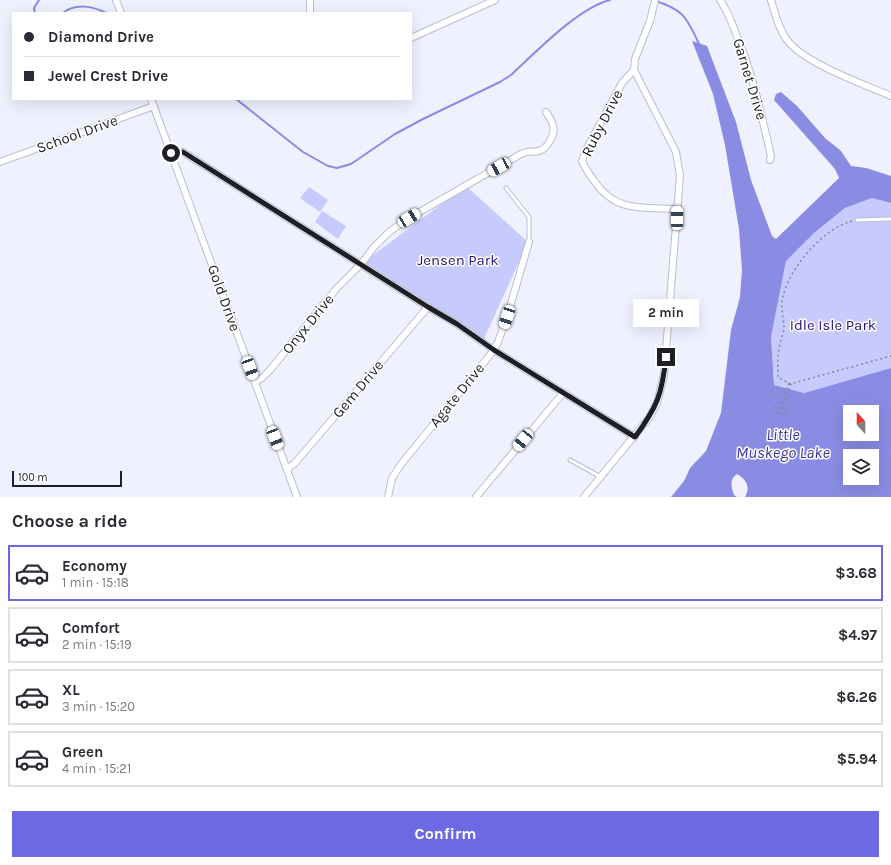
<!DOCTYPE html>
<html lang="en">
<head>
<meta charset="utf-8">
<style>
	:root { --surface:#fff; --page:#f2f2f3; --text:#2b2b33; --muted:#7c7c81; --line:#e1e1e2; --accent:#6d69e3 }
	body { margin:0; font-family:Karla,sans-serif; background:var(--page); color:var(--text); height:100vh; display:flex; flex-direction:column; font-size:15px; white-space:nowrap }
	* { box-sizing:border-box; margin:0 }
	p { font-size:13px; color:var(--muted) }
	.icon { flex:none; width:22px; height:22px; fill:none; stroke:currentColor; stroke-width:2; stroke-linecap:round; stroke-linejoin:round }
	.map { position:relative; height:497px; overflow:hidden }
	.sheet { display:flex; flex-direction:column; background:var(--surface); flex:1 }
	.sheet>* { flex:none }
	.top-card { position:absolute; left:12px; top:12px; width:400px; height:88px; border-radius:0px; box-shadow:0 4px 16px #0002; display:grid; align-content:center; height:88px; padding:0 12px; background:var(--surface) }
	.needle { width:26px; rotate:339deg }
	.fabs { position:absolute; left:843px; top:405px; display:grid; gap:8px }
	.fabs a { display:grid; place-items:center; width:36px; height:36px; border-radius:0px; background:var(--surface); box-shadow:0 4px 16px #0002; font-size:20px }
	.scale { position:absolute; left:12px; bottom:10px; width:110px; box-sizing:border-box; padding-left:4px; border:2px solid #1d1e26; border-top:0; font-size:11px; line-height:14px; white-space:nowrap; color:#1d1e26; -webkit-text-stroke:3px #fff; paint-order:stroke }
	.end { position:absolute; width:18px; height:18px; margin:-9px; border:5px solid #1d1e26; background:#fff; box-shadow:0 0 0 2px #fff }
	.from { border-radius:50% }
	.bubble { position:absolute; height:28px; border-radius:0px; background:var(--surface); box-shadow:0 4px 16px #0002; font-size:13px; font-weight:700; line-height:28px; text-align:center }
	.car { position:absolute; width:12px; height:24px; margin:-12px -6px; border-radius:5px; box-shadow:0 0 3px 1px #0007; background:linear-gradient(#fff 24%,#345 0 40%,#fff 0 76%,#345 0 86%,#fff 0) }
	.top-card b { display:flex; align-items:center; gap:14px; height:38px; font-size:15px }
	.top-card b+b { border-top:1px solid var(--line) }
	.top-card i { width:10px; height:10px; background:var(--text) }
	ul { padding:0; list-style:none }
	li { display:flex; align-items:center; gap:12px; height:56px; margin:0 8px 6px; padding:0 4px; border:2px solid var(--line); border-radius:0px }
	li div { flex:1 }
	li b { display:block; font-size:15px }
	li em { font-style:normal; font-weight:700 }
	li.on { border-color:var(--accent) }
	li>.icon { width:36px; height:36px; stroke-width:1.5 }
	h2 { padding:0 12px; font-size:18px; line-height:48px }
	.primary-button { display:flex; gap:8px; margin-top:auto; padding:8px 12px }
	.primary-button a { flex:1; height:46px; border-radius:0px; background:var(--accent); color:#fff; font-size:16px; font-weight:700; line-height:46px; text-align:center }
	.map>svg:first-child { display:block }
	.green { fill:#c6cafd }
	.water { fill:#898ce2; fill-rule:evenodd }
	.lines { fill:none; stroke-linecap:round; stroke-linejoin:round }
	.stream { stroke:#898ce2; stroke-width:2 }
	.service-casing { stroke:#bbbdd3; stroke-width:5 }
	.minor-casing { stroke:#bbbdd3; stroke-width:8 }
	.path { stroke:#868792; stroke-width:1.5; stroke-dasharray:2 3; stroke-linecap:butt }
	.service { stroke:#fff; stroke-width:3 }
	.minor { stroke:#fff; stroke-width:6 }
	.route { stroke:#1d1e26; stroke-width:5 }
	.labels { text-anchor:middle; stroke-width:3; stroke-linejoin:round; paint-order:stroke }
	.street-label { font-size:15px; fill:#1d1e26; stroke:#fff }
	.park-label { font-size:15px; fill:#271177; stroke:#fff }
	.water-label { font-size:16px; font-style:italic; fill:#3c3296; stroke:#fff }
</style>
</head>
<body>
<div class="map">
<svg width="891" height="497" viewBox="0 0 891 497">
	<rect width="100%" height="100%" fill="#eff1ff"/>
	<!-- green -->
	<g class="green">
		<polygon points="466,186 528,242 483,341 361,264"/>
		<polygon points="309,187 328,200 320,212 300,198"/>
		<polygon points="872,198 891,203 891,368 804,393 774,385 771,337 786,261 814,233 845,208"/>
		<polygon points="322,211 346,226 338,239 315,222"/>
	</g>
	<!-- water -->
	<path class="water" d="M692 41 707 46 736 122 751 180 772 236 776 239 839 178 835 169 774 100 776 94 781 92 797 106 825 138 841 151 851 166 866 168 891 176V203L872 198 845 208 814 233 786 261 771 337 774 385 804 393 891 368V497H745C751 487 746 479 737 474 729 480 731 486 734 495L737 497H671L684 481 690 468 706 451 721 413 731 330 740 297 742 270 739 229 725 145 713 94ZM850 412H872V434H850ZM850 456H872V478H850Z"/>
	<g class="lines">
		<!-- stream -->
		<g class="stream">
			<path d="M652 0C682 8 687 17 699 44"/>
			<polyline points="35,13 34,8 39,0"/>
			<path d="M63 13C75 3 93 6 106 13"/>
			<path d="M236 99 303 152 328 166 337 168 351 164 395 134 423 119 500 82 511 75C536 52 578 8 610 0"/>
		</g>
		<defs>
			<g id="service">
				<polyline points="506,188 529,217 529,242"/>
				<polyline points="857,220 891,219"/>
				<polyline points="570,460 601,477"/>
			</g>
			<g id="minor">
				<polyline points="116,0 121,13"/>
				<path d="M720 0C726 9 731 20 735 31 752 71 761 113 771 156L770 160"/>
				<path d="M771 0C775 13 778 28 787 40 804 63 863 84 891 96"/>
				<polyline points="310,13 310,0"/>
				<polyline points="411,38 495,0"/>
				<path d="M634 70 622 83 586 150 582 161C585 169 590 175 595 182 616 213 644 207 677 209"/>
				<polyline points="151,99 297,497"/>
				<polyline points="171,153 183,152 428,307 457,324 494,350 635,437"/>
				<polyline points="0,162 154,106"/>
				<path d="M255 382 262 378 270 370 337 288 361 264 374 247 389 232 409 218 521 154C531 149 531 153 539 151 547 149 556 134 553 126 552 121 549 116 546 112"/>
				<polyline points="287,469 295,463 428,307"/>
				<polyline points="388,497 392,478 402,463 494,350 498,342 507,317 529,242"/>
				<polyline points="476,497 563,393"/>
				<polyline points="584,497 649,418 657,403 664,375 680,176 676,152 634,70 635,59 650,21 655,0"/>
			</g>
		</defs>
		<!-- service casing -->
		<use href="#service" class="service-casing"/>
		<!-- minor casing -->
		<use href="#minor" class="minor-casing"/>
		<!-- path -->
		<g class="path">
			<path d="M852 221C822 229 787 270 782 301 781 310 784 320 784 328 783 335 780 342 779 349 777 358 778 368 778 377L790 384 891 356"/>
			<polyline points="789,383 779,408 774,407 773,411 785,416 787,411 782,409 791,384"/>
		</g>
		<!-- service -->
		<use href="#service" class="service"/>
		<!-- minor -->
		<use href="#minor" class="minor"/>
	</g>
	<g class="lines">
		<!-- route -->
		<path class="route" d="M171 153 183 152 428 307 457 324 494 350 635 437C657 407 662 395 666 357"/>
	</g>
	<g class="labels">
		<!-- street labels -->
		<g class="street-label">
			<text transform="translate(750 79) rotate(73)" y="5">Garnet Drive</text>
			<text transform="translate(602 123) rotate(-63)" y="5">Ruby Drive</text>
			<text transform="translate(77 134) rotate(-20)" y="5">School Drive</text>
			<text transform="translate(224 298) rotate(70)" y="5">Gold Drive</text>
			<text transform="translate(308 324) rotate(-51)" y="5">Onyx Drive</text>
			<text transform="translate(358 389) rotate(-50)" y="5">Gem Drive</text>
			<text transform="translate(457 395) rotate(-51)" y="5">Agate Drive</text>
		</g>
		<!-- park labels -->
		<g class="park-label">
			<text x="458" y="265">Jensen Park</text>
			<text x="833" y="330">Idle Isle Park</text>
		</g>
		<!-- water labels -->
		<g class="water-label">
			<text x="783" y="440">Little<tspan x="783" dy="18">Muskego Lake</tspan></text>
		</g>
	</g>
</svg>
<div class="fabs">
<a><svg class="needle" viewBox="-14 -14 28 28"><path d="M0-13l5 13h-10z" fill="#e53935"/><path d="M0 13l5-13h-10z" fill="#7c7c81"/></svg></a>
<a><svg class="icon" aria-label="layers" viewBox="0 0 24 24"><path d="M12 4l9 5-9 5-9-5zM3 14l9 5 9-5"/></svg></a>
</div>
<div class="scale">100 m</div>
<i class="end from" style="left:171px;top:153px"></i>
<i class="end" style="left:666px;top:357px"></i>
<div class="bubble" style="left:633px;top:299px;width:66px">2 min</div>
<i class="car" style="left:499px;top:167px;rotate:241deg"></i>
<i class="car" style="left:409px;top:218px;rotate:59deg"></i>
<i class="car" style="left:677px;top:218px;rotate:0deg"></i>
<i class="car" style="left:507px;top:317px;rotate:198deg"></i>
<i class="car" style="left:250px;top:368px;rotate:160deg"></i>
<i class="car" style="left:275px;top:438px;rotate:159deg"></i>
<i class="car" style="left:523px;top:440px;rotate:219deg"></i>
<div class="top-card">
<b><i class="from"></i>Diamond Drive</b>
<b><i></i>Jewel Crest Drive</b>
</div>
</div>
<section class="sheet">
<h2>Choose a ride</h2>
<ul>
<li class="on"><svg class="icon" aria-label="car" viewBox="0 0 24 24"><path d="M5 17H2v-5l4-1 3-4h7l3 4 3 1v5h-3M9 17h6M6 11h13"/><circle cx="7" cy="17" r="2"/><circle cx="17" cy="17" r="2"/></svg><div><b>Economy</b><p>1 min · 15:18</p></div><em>$3.68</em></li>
<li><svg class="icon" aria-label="car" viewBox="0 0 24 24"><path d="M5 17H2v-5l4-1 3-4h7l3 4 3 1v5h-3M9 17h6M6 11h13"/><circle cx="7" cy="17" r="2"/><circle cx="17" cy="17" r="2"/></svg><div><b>Comfort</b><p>2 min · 15:19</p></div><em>$4.97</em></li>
<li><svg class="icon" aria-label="car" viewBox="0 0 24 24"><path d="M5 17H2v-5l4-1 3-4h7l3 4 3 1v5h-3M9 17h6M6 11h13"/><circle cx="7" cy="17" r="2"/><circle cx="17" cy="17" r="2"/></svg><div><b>XL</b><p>3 min · 15:20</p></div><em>$6.26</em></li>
<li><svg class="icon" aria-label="car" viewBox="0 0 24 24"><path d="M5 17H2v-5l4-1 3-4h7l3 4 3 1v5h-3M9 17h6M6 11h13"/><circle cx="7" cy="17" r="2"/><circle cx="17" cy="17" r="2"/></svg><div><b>Green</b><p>4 min · 15:21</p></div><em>$5.94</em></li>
</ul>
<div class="primary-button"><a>Confirm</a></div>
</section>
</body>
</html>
